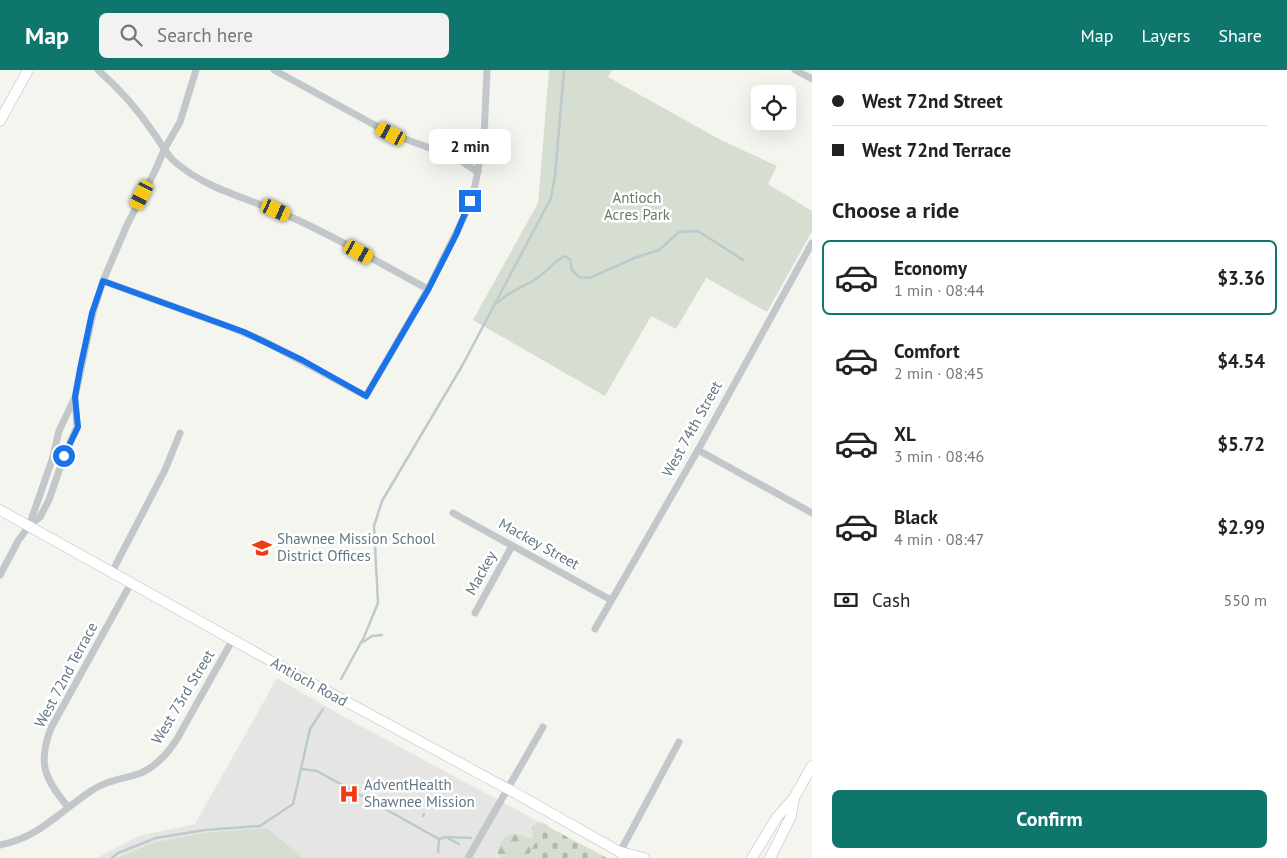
<!DOCTYPE html>
<html lang="en">
<head>
<meta charset="utf-8">
<style>
	:root { --surface:#fff; --page:#f2f2f2; --text:#222; --muted:#767676; --line:#e0e0e0; --accent:#0f766e }
	body { margin:0; font-family:"PT Sans",sans-serif; background:var(--page); color:var(--text); height:100vh; display:flex; flex-direction:column; font-size:19px; white-space:nowrap }
	* { box-sizing:border-box; margin:0 }
	p { font-size:16px; color:var(--muted) }
	.icon { flex:none; width:28px; height:28px; fill:none; stroke:currentColor; stroke-width:2; stroke-linecap:round; stroke-linejoin:round }
	.map { position:relative; flex:1; overflow:hidden }
	.drawer { display:flex; flex-direction:column; background:var(--surface); width:475px }
	.drawer>* { flex:none }
	.banner { display:grid; align-content:center; height:110px; padding:0 20px; background:var(--surface) }
	.buttons { position:absolute; left:751px; top:15px; display:grid; gap:10px }
	.buttons a { display:grid; place-items:center; width:45px; height:45px; border-radius:8px; background:var(--surface); box-shadow:0 5px 20px #0002; font-size:25px }
	.end { position:absolute; width:22px; height:22px; margin:-11px; border:6px solid #1a73e8; background:#fff; box-shadow:0 0 0 2px #fff }
	.from { border-radius:50% }
	.bubble { position:absolute; height:35px; border-radius:8px; background:var(--surface); box-shadow:0 5px 20px #0002; font-size:16px; font-weight:600; line-height:35px; text-align:center }
	.car { position:absolute; width:15px; height:30px; margin:-15px -8px; border-radius:6px; box-shadow:0 0 4px 1px #0007; background:linear-gradient(#f5c518 24%,#345 0 40%,#f5c518 0 76%,#345 0 86%,#f5c518 0) }
	.banner b { display:flex; align-items:center; gap:18px; height:48px; font-size:19px }
	.banner b+b { border-top:1px solid var(--line) }
	.banner i { width:12px; height:12px; background:var(--text) }
	ul { padding:0; list-style:none }
	li { display:flex; align-items:center; gap:15px; height:75px; margin:0 10px 8px; padding:0 10px; border:2px solid transparent; border-radius:8px }
	li div { flex:1 }
	li b { display:block; font-size:19px }
	li em { font-style:normal; font-weight:600 }
	li.active { border-color:var(--accent) }
	li>.icon { width:45px; height:45px; stroke-width:1.5 }
	h2 { padding:0 20px; font-size:22px; line-height:60px }
	.pay { display:flex; align-items:center; gap:12px; height:55px; padding:0 20px; font-size:19px }
	.pay p { margin-inline-start:auto }
	.action { display:flex; gap:10px; margin-top:auto; padding:10px 20px }
	.action a { flex:1; height:58px; border-radius:8px; background:var(--accent); color:#fff; font-size:20px; font-weight:600; line-height:58px; text-align:center }
	header { display:flex; align-items:center; gap:30px; box-sizing:border-box; height:70px; padding:0 25px; background:var(--accent); color:#fff }
	header strong { font-size:24px }
	nav { display:flex; gap:28px; margin-inline-start:auto; font-size:18px }
	.search { width:350px; height:45px; background:var(--page); display:flex; align-items:center; gap:12px; box-sizing:border-box; padding:0 18px; border-radius:8px; color:var(--muted); font-size:19px }
	main { display:flex; flex:1; min-height:0 }
	.map>svg:first-child { display:block }
	.built { fill:#e5e6e4 }
	.forest { fill:url(#forest-firs) }
	.cemetery { fill:url(#cemetery-stones) }
	.park { fill:#d6ddd1 }
	.lines { fill:none; stroke-linecap:round; stroke-linejoin:round }
	.stream { stroke:#bccace; stroke-width:2.5 }
	.secondary-casing { stroke:#b6bcc0; stroke-width:11 }
	.street { stroke:#c2c7c9; stroke-width:7 }
	.secondary { stroke:#fff; stroke-width:10 }
	.route { stroke:#1a73e8; stroke-width:6 }
	.labels { text-anchor:middle; stroke-width:5; stroke-linejoin:round; paint-order:stroke }
	.park-label { font-size:15px; fill:#677b61; stroke:#fff }
	.street-label { font-size:15px; fill:#617784; stroke:#fff }
	.poi-label { font-size:15px; fill:#617784; stroke:#fff; text-anchor:start }
</style>
</head>
<body>
<header>
<strong>Map</strong>
<div class="search"><svg class="icon" aria-label="search" viewBox="0 0 24 24"><circle cx="10" cy="10" r="6"/><path d="M15 15l6 6"/></svg>Search here</div>
<nav><a>Map</a><a>Layers</a><a>Share</a></nav>
</header>
<main>
<div class="map">
<svg width="812" height="788" viewBox="0 0 812 788">
	<defs>
		<pattern id="forest-firs" width="22" height="20" patternUnits="userSpaceOnUse" patternTransform="scale(1.25)"><rect width="22" height="20" fill="#d6ddd1"/><path d="M5 1l3.5 6h-7zM16 11l3.5 6h-7z" fill="#b1b8af"/></pattern>
		<pattern id="cemetery-stones" width="16" height="16" patternUnits="userSpaceOnUse" patternTransform="scale(1.25)"><rect width="16" height="16" fill="#d6ddd1"/><path d="M2 7V4a2 2 0 0 1 4 0v3zM10 15v-3a2 2 0 0 1 4 0v3z" fill="#b1b8af"/></pattern>
	</defs>
	<rect width="100%" height="100%" fill="#f5f5f0"/>
	<!-- built -->
	<polygon class="built" points="277,608 346,648 545,755 527,788 97,788 138,766 195,754"/>
	<!-- forest -->
	<path class="forest" d="M538 752 546 754 552 760 541 788H502L498 784C498 775 504 763 515 764 520 764 525 768 531 769L533 765 532 757Z"/>
	<!-- cemetery -->
	<polygon class="cemetery" points="545,755 607,788 527,788"/>
	<!-- park -->
	<g class="park">
		<polygon points="549,0 612,0 608,7 719,69 777,96 768,114 812,141 812,161 767,242 706,208 676,259 651,246 605,326 473,250 538,133"/>
		<polygon points="267,758 303,788 118,788 152,773 203,763"/>
	</g>
	<g class="lines">
		<!-- stream -->
		<g class="stream">
			<path d="M497 233C508 222 521 218 534 210 546 203 553 192 565 186L570 189 572 200 579 207 590 208 634 188 659 180 679 162 698 161 743 190"/>
			<polyline points="363,572 372,566 382,565"/>
			<polyline points="341,609 364,567 378,533 374,456 382,431 462,296 551,128 555,106 564,0"/>
			<polyline points="302,699 317,701 439,769 446,767 459,774"/>
			<polyline points="423,746 424,744"/>
			<polyline points="446,767 471,768"/>
			<polyline points="438,782 439,769"/>
			<polyline points="112,788 118,783 156,768 205,760 260,756 293,734 310,659 323,639"/>
		</g>
		<defs>
			<g id="secondary">
				<polyline points="0,51 28,0"/>
				<polyline points="0,440 269,590 508,719 620,782 628,788"/>
				<polyline points="621,782 644,788"/>
				<polyline points="752,788 777,747 794,728 812,696"/>
				<polyline points="770,788 791,746 794,729"/>
			</g>
		</defs>
		<!-- secondary casing -->
		<use href="#secondary" class="secondary-casing"/>
		<!-- street -->
		<g class="street">
			<path d="M98 0C120 19 139 41 155 65 162 75 166 84 175 92 209 121 252 129 291 147 338 168 383 195 428 219"/>
			<polyline points="274,0 391,64 455,87 478,102"/>
			<polyline points="795,0 812,9"/>
			<polyline points="455,87 481,84"/>
			<polyline points="103,211 230,257 264,271 366,326 428,219 465,145 475,116 484,67 487,0"/>
			<polyline points="698,380 812,443"/>
			<polyline points="453,443 611,530"/>
			<polyline points="29,456 52,390 59,361 75,327 93,243 103,211 127,155 155,101 164,80 180,52 196,0"/>
			<polyline points="112,502 165,400 180,363"/>
			<polyline points="0,505 18,471 29,456 40,447 49,430 64,386 77,357 75,329"/>
			<polyline points="475,543 512,476"/>
			<polyline points="595,559 698,380 812,173"/>
			<path d="M68 737C45 709 37 694 51 658L131 513"/>
			<path d="M0 775C40 767 59 742 91 721 106 710 124 709 141 703 157 696 168 683 177 669L233 569"/>
			<polyline points="620,782 679,672"/>
			<polyline points="468,788 543,657"/>
		</g>
		<!-- secondary -->
		<use href="#secondary" class="secondary"/>
	</g>
	<g class="lines">
		<!-- route -->
		<polyline class="route" points="64,386 78,357 75,327 80,299 92,243 103,211 244,262 302,290 366,326 428,220 456,165 470,131"/>
	</g>
	<!-- icons -->
	<defs>
		<symbol id="school-bare" viewBox="-9 -9 18 18"><path d="M0-5L7-2L0 1L-7-2ZM-4 1L0 2.5L4 1V4Q0 6-4 4Z" fill="#f13914" stroke="#fff" stroke-width="2.5" paint-order="stroke"/></symbol>
		<symbol id="hospital-bare" viewBox="-9 -9 18 18"><path d="M-5-5h3v3.5h4V-5h3V5h-3V1.5h-4V5h-3Z" fill="#f13914" stroke="#fff" stroke-width="2.5" paint-order="stroke"/></symbol>
	</defs>
	<g fill-rule="evenodd">
		<use href="#school-bare" x="248" y="464" width="28" height="28"/>
		<use href="#hospital-bare" x="335" y="710" width="28" height="28"/>
	</g>
	<g class="labels">
		<!-- park labels -->
		<g class="park-label">
			<text x="637" y="133">Antioch<tspan x="637" dy="17">Acres Park</tspan></text>
		</g>
		<!-- street labels -->
		<g class="street-label">
			<text transform="translate(692 359) rotate(-61)" y="5">West 74th Street</text>
			<text transform="translate(539 474) rotate(29)" y="5">Mackey Street</text>
			<text transform="translate(481 503) rotate(-61)" y="5">Mackey</text>
			<text transform="translate(66 605) rotate(-62)" y="5">West 72nd Terrace</text>
			<text transform="translate(309 612) rotate(29)" y="5">Antioch Road</text>
			<text transform="translate(183 627) rotate(-59)" y="5">West 73rd Street</text>
		</g>
		<!-- poi labels -->
		<g class="poi-label">
			<text x="277" y="474">Shawnee Mission School<tspan x="277" dy="17">District Offices</tspan></text>
			<text x="364" y="720">AdventHealth<tspan x="364" dy="17">Shawnee Mission</tspan></text>
		</g>
	</g>
</svg>
<div class="buttons">
<a><svg class="icon" aria-label="locate" viewBox="0 0 24 24"><circle cx="12" cy="12" r="6"/><path d="M12 2v4M12 18v4M2 12h4M18 12h4"/></svg></a>
</div>
<i class="end from" style="left:64px;top:386px"></i>
<i class="end" style="left:470px;top:131px"></i>
<div class="bubble" style="left:429px;top:59px;width:82px">2 min</div>
<i class="car" style="left:391px;top:64px;rotate:297deg"></i>
<i class="car" style="left:142px;top:125px;rotate:207deg"></i>
<i class="car" style="left:276px;top:140px;rotate:114deg"></i>
<i class="car" style="left:359px;top:182px;rotate:119deg"></i>
</div>
<section class="drawer">
<div class="banner">
<b><i class="from"></i>West 72nd Street</b>
<b><i></i>West 72nd Terrace</b>
</div>
<h2>Choose a ride</h2>
<ul>
<li class="active"><svg class="icon" aria-label="car" viewBox="0 0 24 24"><path d="M5 17H2v-5l4-1 3-4h7l3 4 3 1v5h-3M9 17h6M6 11h13"/><circle cx="7" cy="17" r="2"/><circle cx="17" cy="17" r="2"/></svg><div><b>Economy</b><p>1 min · 08:44</p></div><em>$3.36</em></li>
<li><svg class="icon" aria-label="car" viewBox="0 0 24 24"><path d="M5 17H2v-5l4-1 3-4h7l3 4 3 1v5h-3M9 17h6M6 11h13"/><circle cx="7" cy="17" r="2"/><circle cx="17" cy="17" r="2"/></svg><div><b>Comfort</b><p>2 min · 08:45</p></div><em>$4.54</em></li>
<li><svg class="icon" aria-label="car" viewBox="0 0 24 24"><path d="M5 17H2v-5l4-1 3-4h7l3 4 3 1v5h-3M9 17h6M6 11h13"/><circle cx="7" cy="17" r="2"/><circle cx="17" cy="17" r="2"/></svg><div><b>XL</b><p>3 min · 08:46</p></div><em>$5.72</em></li>
<li><svg class="icon" aria-label="car" viewBox="0 0 24 24"><path d="M5 17H2v-5l4-1 3-4h7l3 4 3 1v5h-3M9 17h6M6 11h13"/><circle cx="7" cy="17" r="2"/><circle cx="17" cy="17" r="2"/></svg><div><b>Black</b><p>4 min · 08:47</p></div><em>$2.99</em></li>
</ul>
<div class="pay"><svg class="icon" aria-label="cash" viewBox="0 0 24 24"><path d="M3 7h18v10H3z"/><circle cx="12" cy="12" r="2"/></svg>Cash<p>550 m</p></div>
<div class="action"><a>Confirm</a></div>
</section>
</main>
</body>
</html>
